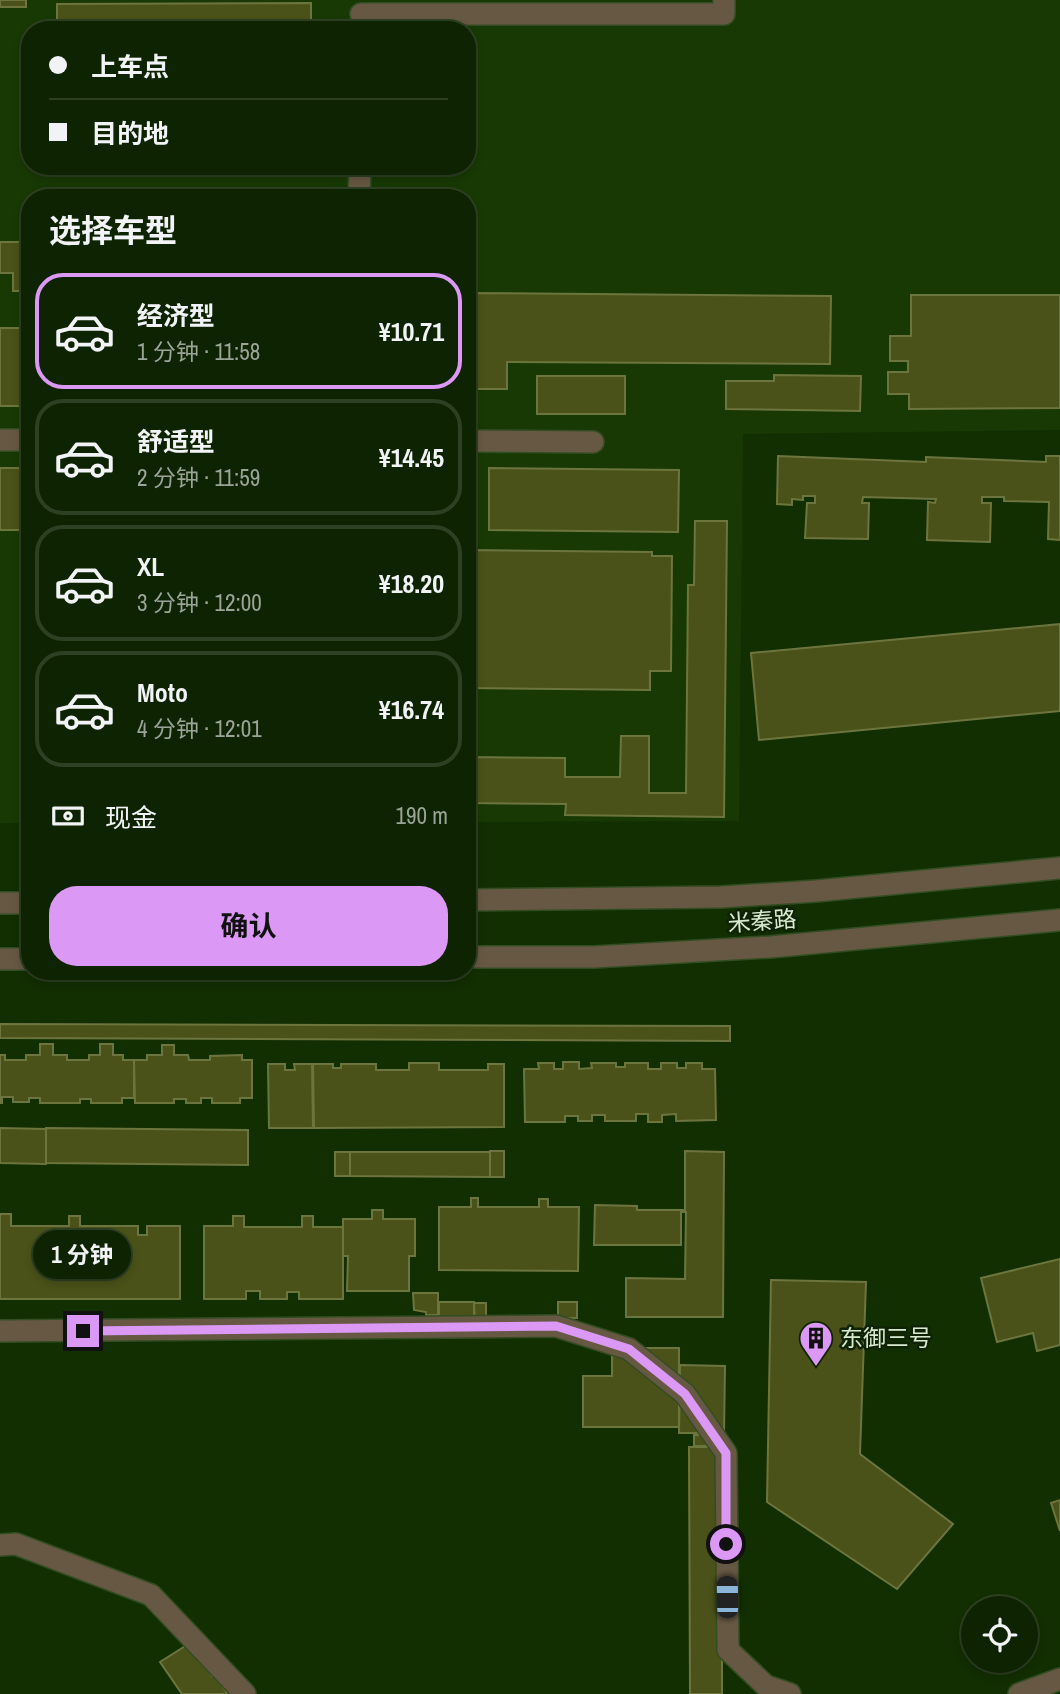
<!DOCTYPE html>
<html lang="zh">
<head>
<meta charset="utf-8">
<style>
	:root { --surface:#0e2301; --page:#1c2f10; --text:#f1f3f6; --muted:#9ba499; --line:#2e4023; --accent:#db99f5 }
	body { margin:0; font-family:"Archivo Narrow","Noto Sans SC",sans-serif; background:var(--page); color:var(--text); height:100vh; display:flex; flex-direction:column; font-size:26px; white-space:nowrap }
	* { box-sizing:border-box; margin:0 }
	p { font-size:23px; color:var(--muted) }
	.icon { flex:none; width:38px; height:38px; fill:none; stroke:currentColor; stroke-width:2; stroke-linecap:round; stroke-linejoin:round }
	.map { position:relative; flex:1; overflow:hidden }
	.side { position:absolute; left:21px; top:189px; width:455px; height:791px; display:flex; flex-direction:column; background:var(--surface); border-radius:28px; box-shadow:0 4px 10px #0003,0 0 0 2px var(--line) }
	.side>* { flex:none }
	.banner { position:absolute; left:21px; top:21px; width:455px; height:154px; border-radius:28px; box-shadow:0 4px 10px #0003,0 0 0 2px var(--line); display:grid; align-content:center; height:154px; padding:0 28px; background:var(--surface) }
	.controls { position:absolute; left:961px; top:1596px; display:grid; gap:14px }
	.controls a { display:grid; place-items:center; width:77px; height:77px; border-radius:50%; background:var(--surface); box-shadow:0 4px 10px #0003,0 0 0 2px var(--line); font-size:35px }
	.end { position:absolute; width:32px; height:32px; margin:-16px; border:9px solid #db99f5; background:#111; box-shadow:0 0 0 4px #111 }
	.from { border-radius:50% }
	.bubble { position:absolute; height:49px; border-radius:24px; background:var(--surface); box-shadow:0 4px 10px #0003,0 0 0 2px var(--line); font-size:23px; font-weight:700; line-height:49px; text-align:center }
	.car { position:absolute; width:21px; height:42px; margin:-21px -10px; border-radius:9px; box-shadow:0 0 5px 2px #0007; background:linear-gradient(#222 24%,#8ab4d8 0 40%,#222 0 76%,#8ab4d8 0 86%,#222 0) }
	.banner b { display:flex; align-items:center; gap:24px; height:66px; font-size:26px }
	.banner b+b { border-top:2px solid var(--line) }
	.banner i { width:18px; height:18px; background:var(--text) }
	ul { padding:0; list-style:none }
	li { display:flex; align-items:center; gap:21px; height:116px; margin:0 14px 10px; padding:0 14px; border:4px solid var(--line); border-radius:28px }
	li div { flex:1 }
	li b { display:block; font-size:26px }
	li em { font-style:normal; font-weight:700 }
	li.active { border-color:var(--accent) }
	li>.icon { width:63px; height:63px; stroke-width:1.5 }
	h2 { padding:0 28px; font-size:32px; line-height:84px }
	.pay { display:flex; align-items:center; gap:18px; height:77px; padding:0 28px; font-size:26px }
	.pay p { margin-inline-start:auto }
	.cta { display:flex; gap:14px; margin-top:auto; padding:14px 28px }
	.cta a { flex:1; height:80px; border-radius:28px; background:var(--accent); color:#111; font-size:28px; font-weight:700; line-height:80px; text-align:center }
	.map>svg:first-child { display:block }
	.built { fill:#183904; fill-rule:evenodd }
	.building { fill:#4a5219; stroke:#6d753e; stroke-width:2 }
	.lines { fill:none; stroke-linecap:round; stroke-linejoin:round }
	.minor-casing { stroke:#324d22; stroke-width:24 }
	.minor { stroke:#665843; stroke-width:21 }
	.route { stroke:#db99f5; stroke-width:9 }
	.labels { text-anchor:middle; stroke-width:5; stroke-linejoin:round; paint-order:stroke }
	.street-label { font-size:23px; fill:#d8ead0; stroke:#0e2303 }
	.poi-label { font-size:23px; fill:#d8ead0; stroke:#0e2303; text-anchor:start }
</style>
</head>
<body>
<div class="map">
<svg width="1060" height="1694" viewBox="0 0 1060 1694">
	<rect width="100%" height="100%" fill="#122f01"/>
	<!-- built -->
	<path class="built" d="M0 0H1060V430L743 434 739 821 467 822V198H30V823H0ZM30 30H467V166H30Z"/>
	<!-- building -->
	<g class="building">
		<rect x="0" y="0" width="26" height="7"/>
		<polygon points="311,3 311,30 57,30 57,4"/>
		<rect x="315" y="166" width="20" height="6"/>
		<polygon points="0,242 30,242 30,291 13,291 13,273 0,273"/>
		<polygon points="467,293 831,296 830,364 507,362 507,389 467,389"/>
		<polygon points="911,295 1060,295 1060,408 909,409 909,394 888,394 888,372 908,372 908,361 890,361 890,336 911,336"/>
		<rect x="0" y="328" width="30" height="78"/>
		<polygon points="774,375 861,376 860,411 726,409 726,381 774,381"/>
		<rect x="537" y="376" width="88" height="38"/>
		<polygon points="778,456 926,462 926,457 1046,462 1046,456 1060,456 1060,540 1048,539 1049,502 1004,501 1004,497 982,497 982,503 991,503 990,542 927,540 928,502 935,503 936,499 863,497 862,503 869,503 868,539 805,538 807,503 815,503 815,496 803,496 803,500 792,499 792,505 777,504"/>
		<rect x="0" y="468" width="30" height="62"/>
		<polygon points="489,468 679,470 678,532 489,530"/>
		<polygon points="695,521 727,521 724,817 565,815 566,804 467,803 467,757 565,758 565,777 620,777 621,736 649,736 649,793 686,793 688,585 694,585"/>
		<polygon points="467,550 652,552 652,556 672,556 671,671 650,671 650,690 467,688"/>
		<polygon points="1060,624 1060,711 759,740 751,653"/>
		<polygon points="0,1024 730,1026 730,1041 0,1038"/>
		<polygon points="40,1044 53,1044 53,1055 67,1055 67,1060 89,1060 89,1055 100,1055 100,1044 113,1044 113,1055 123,1055 123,1060 134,1060 134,1098 122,1098 122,1103 91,1103 91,1099 80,1099 80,1103 40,1103 40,1098 29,1098 29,1102 13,1102 13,1097 2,1097 2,1103 0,1103 0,1055 5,1055 5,1060 26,1060 26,1055 40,1055"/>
		<polygon points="162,1045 174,1045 174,1055 188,1055 189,1060 210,1060 210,1056 242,1055 242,1060 252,1060 252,1098 240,1098 240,1103 212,1103 212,1098 201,1098 201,1103 186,1103 186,1099 174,1099 174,1103 135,1103 134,1060 147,1060 147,1055 162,1055"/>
		<polygon points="563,1062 579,1062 579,1069 592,1068 591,1063 616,1063 616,1067 625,1067 625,1063 648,1063 648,1069 661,1069 661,1063 677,1063 677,1068 686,1068 686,1063 702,1063 702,1069 715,1069 716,1120 676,1121 676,1114 662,1115 662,1122 648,1122 648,1114 636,1114 636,1121 605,1121 605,1115 592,1115 592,1121 578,1121 578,1116 565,1116 565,1122 525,1122 524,1069 539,1069 538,1063 554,1063 554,1069 563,1069"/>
		<polygon points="409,1063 439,1063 439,1070 488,1070 488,1064 504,1064 504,1127 314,1128 313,1064 333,1064 333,1068 341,1068 341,1064 376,1064 376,1070 409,1070"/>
		<polygon points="268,1064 285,1064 285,1070 295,1070 294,1064 312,1064 313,1128 269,1128"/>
		<polygon points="0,1128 46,1129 46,1164 0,1163"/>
		<polygon points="46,1128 248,1130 248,1165 46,1163"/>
		<rect x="490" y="1151" width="14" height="26"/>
		<polygon points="685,1151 724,1152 723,1317 626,1317 626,1278 685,1279 686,1212 681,1212 681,1245 594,1245 595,1205 637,1206 637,1210 685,1210"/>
		<rect x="335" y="1152" width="15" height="24"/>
		<polygon points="350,1152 490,1152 490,1177 350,1176"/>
		<polygon points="471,1198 478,1198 478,1207 539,1207 539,1199 548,1199 548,1207 579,1207 578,1271 439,1270 439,1207 471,1207"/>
		<polygon points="372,1210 383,1210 383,1219 415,1219 415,1256 409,1256 409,1291 347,1291 348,1256 343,1256 343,1219 372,1219"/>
		<polygon points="0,1214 11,1214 11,1226 69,1226 69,1216 80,1216 80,1226 138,1226 138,1235 147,1235 147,1226 180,1226 180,1299 0,1299"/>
		<polygon points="233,1216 244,1216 244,1227 302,1227 302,1216 313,1216 313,1227 343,1227 343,1299 299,1299 299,1292 287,1292 287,1299 260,1299 260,1291 246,1291 246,1299 204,1299 204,1226 233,1226"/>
		<polygon points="1060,1259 1060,1345 1037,1351 1033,1333 997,1342 981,1278"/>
		<polygon points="771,1280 866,1282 860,1454 953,1524 897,1589 767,1502"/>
		<polygon points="413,1293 438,1293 438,1315 426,1315 426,1312 414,1310"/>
		<polygon points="439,1302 474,1302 474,1326 439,1321"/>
		<rect x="558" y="1302" width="19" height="16"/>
		<polygon points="474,1303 486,1303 486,1326 475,1326"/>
		<polygon points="612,1348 679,1348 679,1427 583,1427 583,1376 612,1376"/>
		<polygon points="680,1365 725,1366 724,1433 679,1433"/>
		<rect x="694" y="1435" width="31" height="11"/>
		<polygon points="689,1447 722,1447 722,1694 690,1694"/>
		<polygon points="1060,1500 1060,1531 1051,1503"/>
		<polygon points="190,1643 212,1676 214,1674 228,1694 182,1694 160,1662"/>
	</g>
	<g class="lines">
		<defs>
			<g id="minor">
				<polyline points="361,14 724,14 724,0"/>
				<polyline points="359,198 360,166"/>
				<polyline points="0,440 30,440"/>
				<polyline points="467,441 593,442"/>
				<polyline points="467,900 721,897 816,891 1060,868"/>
				<polyline points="0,903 30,903"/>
				<polyline points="467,957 594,957 770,947 1060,920"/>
				<polyline points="0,959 30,959"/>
				<polyline points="0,1331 556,1326 629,1349 685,1394 726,1453 728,1650 766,1686 790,1694"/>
				<polyline points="0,1545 16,1544 151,1595 245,1694"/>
				<polyline points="1019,1694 1060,1679"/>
			</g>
		</defs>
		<!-- minor casing -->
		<use href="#minor" class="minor-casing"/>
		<!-- minor -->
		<use href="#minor" class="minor"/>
	</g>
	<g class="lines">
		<!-- route -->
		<polyline class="route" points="83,1331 556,1326 629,1349 685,1394 726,1453 726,1544"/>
	</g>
	<!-- icons -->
	<defs>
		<symbol id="building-pin" viewBox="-11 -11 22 30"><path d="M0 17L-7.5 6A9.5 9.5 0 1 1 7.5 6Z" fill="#db99f5" stroke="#0e2303"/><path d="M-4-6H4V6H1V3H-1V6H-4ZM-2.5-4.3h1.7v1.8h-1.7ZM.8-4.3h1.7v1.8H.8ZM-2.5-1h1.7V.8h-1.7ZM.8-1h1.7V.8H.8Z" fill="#111"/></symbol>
	</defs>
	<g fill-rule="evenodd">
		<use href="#building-pin" x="797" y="1319" width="38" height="52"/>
	</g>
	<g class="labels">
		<!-- street labels -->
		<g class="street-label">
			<text transform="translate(762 921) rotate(-4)" y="8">米秦路</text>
		</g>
		<!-- poi labels -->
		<g class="poi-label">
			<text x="840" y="1346">东御三号</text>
		</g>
	</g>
</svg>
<div class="controls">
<a><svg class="icon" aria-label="locate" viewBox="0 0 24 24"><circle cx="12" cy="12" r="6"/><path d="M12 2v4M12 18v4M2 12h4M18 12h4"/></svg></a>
</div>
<i class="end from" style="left:726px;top:1544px"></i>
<i class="end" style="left:83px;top:1331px"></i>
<div class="bubble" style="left:33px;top:1230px;width:98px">1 分钟</div>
<i class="car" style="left:727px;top:1597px;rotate:359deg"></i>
<div class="banner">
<b><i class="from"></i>上车点</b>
<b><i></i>目的地</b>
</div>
<section class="side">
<h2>选择车型</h2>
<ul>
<li class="active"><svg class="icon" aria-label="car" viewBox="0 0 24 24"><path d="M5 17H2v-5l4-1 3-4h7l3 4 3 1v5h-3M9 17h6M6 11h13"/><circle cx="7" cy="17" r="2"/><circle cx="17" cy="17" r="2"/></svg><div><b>经济型</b><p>1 分钟 · 11:58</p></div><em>¥10.71</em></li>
<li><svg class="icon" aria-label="car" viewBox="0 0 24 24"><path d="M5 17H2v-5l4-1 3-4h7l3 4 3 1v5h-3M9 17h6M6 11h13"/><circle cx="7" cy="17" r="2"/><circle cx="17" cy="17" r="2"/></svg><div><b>舒适型</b><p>2 分钟 · 11:59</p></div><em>¥14.45</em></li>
<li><svg class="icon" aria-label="car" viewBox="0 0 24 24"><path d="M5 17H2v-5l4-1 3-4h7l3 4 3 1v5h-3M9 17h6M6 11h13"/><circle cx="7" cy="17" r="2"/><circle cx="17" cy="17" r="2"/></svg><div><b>XL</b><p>3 分钟 · 12:00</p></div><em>¥18.20</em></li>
<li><svg class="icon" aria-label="car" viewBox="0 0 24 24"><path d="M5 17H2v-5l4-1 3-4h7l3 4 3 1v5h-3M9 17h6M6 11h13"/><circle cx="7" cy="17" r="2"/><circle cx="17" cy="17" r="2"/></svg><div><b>Moto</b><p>4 分钟 · 12:01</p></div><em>¥16.74</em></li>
</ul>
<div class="pay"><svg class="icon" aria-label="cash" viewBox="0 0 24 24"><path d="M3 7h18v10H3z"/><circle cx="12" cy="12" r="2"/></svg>现金<p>190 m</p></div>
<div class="cta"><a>确认</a></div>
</section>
</div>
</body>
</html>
